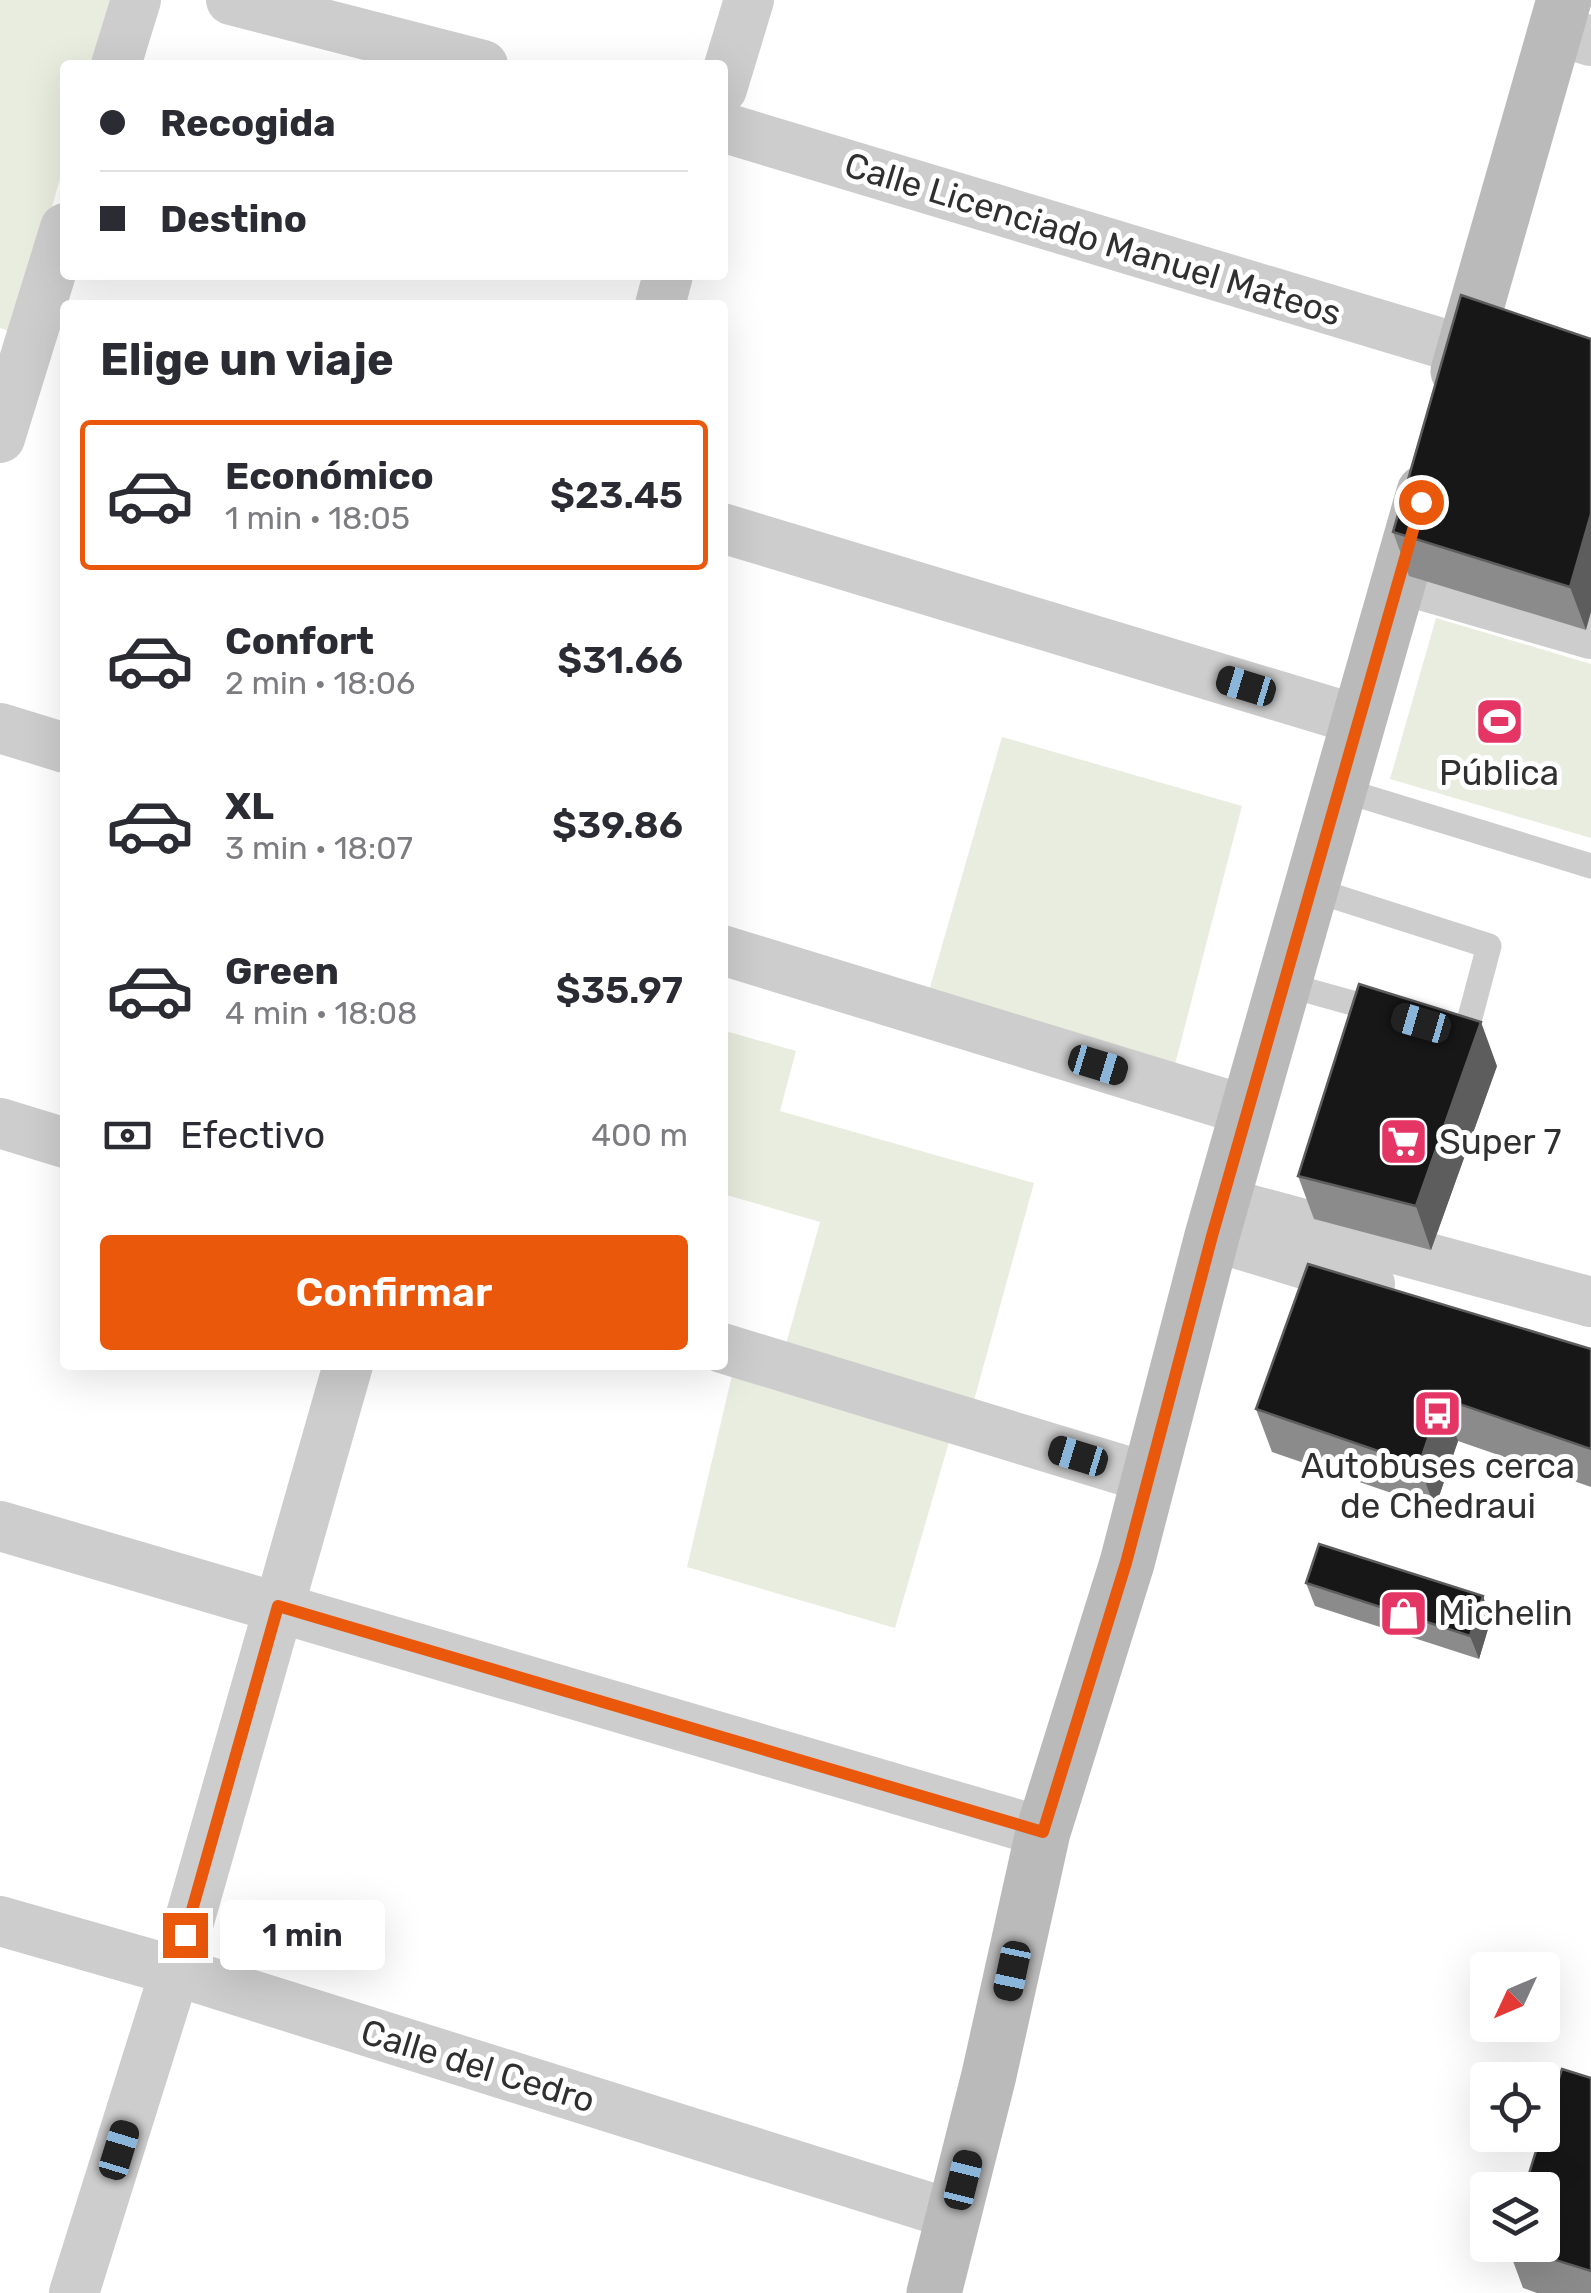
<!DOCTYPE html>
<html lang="es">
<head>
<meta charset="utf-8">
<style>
	:root { --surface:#fff; --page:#f7f7f7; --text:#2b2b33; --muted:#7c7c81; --line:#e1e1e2; --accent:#ea580c }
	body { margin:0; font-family:Rubik,sans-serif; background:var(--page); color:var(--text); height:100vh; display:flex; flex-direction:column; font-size:38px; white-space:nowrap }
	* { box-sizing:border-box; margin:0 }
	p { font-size:32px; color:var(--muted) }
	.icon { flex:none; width:55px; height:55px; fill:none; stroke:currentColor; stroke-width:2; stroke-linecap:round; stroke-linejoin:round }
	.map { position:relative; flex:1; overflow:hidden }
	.side { position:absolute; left:60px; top:300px; width:668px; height:1070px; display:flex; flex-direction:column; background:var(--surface); border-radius:10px; box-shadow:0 10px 40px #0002 }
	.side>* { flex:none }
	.hud { position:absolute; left:60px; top:60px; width:668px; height:220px; border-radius:10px; box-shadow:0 10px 40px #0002; display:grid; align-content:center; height:220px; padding:0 40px; background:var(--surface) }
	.needle { width:65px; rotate:226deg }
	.controls { position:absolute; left:1470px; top:1952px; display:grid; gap:20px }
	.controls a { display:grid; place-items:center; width:90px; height:90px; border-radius:10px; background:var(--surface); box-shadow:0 10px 40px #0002; font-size:50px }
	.end { position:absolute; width:45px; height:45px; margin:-22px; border:12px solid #ea580c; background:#fff; box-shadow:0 0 0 5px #fff }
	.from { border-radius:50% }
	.bubble { position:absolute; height:70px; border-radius:10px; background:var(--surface); box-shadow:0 10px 40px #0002; font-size:32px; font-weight:600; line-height:70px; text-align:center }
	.car { position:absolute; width:30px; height:60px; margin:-30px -15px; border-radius:12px; box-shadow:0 0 8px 2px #0007; background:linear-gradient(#222 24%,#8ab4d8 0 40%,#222 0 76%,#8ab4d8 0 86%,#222 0) }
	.hud b { display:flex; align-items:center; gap:35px; height:95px; font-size:38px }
	.hud b+b { border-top:2px solid var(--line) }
	.hud i { width:25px; height:25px; background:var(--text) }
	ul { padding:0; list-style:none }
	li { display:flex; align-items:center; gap:30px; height:150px; margin:0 20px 15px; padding:0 20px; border:5px solid transparent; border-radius:10px }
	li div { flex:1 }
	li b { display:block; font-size:38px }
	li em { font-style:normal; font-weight:600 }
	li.current { border-color:var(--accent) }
	li>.icon { width:90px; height:90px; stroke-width:1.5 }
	h2 { padding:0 40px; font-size:45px; line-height:120px }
	.pay { display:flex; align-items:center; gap:25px; height:110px; padding:0 40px; font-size:38px }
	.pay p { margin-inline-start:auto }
	.action { display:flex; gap:20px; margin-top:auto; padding:20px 40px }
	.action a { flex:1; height:115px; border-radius:10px; background:var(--accent); color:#fff; font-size:40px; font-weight:600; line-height:115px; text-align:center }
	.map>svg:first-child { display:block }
	.green { fill:#e9eddf }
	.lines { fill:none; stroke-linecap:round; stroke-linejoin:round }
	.lane { stroke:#cdcdcd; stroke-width:25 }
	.street { stroke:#cdcdcd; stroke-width:50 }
	.secondary { stroke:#bababa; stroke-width:55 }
	.wall { fill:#8b8b8b }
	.shaded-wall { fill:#5d5d5d }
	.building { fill:#171717; stroke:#5d5d5d; stroke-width:2.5 }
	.route { stroke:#ea580c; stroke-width:12 }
	.labels { text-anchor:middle; stroke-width:10; stroke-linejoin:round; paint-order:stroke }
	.street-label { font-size:35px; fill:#303030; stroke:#fff }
	.poi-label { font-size:35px; fill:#303030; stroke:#fff }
</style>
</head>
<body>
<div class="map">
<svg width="1591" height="2293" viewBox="0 0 1591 2293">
	<rect width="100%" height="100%" fill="#fff"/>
	<!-- green -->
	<g class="green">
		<polygon points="0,0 110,0 92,65 65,65 65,161 16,334 0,328"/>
		<polygon points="1436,618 1591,664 1591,838 1390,779"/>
		<polygon points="1002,737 1242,806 1173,1072 926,1001"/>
		<polygon points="722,1030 796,1051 780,1111 1034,1183 970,1415 781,1362 820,1222 723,1194"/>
		<polygon points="732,1375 949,1442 895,1628 687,1567"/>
	</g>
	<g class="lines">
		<!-- lane -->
		<g class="lane">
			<polyline points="1339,789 1591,866"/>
			<polyline points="1311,889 1489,946 1468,1025 1456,1033 1442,1029"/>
			<polyline points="1284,984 1385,1012"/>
		</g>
		<!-- street -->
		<g class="street">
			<polyline points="231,0 483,65"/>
			<polyline points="1555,30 1591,41"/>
			<polyline points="116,65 136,0"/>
			<polyline points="722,89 749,0"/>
			<polyline points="722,127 1464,350"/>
			<polyline points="660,305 668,275"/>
			<polyline points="0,438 65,228"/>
			<polyline points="722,528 1358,720"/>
			<polyline points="1400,579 1591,634"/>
			<polyline points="0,728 65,748"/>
			<polyline points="722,950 1248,1111"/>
			<polyline points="0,1123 65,1143"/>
			<polyline points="1222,1202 1591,1302"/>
			<polyline points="1212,1236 1370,1284"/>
			<polyline points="722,1348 1149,1478"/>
			<polyline points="0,1526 1043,1832"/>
			<polyline points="0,1921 175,1971 954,2215"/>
			<polyline points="74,2293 175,1971 348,1365"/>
		</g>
		<!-- secondary -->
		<g class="secondary">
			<polyline points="1458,371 1564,0"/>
			<polyline points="934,2293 989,2075 1043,1832 1127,1563 1212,1236 1424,492"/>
		</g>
	</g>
	<!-- wall -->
	<g class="wall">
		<polygon points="1591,339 1586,630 1409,576 1393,532"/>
		<polygon points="1497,1066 1431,1250 1314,1219 1298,1176"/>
		<polygon points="1591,1349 1591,1487 1458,1441 1435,1508 1272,1452 1256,1409"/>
		<polygon points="1306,1583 1491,1619 1479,1659 1315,1606"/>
		<polygon points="1591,2078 1591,2293 1537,2293 1523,2288 1507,2245"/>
	</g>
	<!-- shaded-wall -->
	<g class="shaded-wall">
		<polygon points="1591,514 1591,612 1586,630 1570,587"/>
		<polygon points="1481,1022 1497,1066 1431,1250 1416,1206"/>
		<polygon points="1442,1398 1458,1441 1435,1508 1419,1465"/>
		<polygon points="1483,1596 1491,1619 1479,1659 1470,1636"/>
	</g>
	<!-- building -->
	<g class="building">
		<polygon points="1461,295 1591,339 1591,514 1570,587 1393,532"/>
		<polygon points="1359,984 1481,1022 1416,1206 1298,1176"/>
		<polygon points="1308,1264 1591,1349 1591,1449 1442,1398 1419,1465 1256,1409"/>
		<polygon points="1319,1544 1483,1596 1470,1636 1306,1583"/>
		<polygon points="1562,2069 1591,2078 1591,2271 1507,2245 1542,2245 1542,2190 1524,2190 1541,2135 1542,2135 1542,2130"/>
	</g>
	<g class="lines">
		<!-- route -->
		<polyline class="route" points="185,1935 278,1606 1043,1832 1126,1563 1212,1236 1421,502"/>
	</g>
	<!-- icons -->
	<defs>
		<symbol id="stadium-square" viewBox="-11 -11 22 22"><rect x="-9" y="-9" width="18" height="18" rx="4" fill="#e53565" stroke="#fff"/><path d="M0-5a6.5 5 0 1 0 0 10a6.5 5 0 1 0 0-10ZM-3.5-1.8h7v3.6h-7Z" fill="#fff"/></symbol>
		<symbol id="supermarket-square" viewBox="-11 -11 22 22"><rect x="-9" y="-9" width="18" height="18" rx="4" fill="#e53565" stroke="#fff"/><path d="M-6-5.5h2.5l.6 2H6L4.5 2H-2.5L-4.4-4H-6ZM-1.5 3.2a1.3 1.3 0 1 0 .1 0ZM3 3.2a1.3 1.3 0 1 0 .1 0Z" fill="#fff"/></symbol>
		<symbol id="bus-square" viewBox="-11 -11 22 22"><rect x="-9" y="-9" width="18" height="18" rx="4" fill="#e53565" stroke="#fff"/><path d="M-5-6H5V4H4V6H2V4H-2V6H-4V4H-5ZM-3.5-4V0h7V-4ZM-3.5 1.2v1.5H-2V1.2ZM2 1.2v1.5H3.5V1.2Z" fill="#fff"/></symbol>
		<symbol id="shop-square" viewBox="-11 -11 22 22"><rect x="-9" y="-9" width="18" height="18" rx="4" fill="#e53565" stroke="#fff"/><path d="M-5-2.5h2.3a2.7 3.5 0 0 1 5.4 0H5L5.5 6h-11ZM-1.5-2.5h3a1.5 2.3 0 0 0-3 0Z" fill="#fff"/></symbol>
	</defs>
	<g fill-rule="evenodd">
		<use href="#stadium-square" x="1472" y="694" width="55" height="55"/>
		<use href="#supermarket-square" x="1376" y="1114" width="55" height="55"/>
		<use href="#bus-square" x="1410" y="1386" width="55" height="55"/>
		<use href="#shop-square" x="1376" y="1586" width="55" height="55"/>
	</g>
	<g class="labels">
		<!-- street labels -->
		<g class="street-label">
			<text transform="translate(1093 239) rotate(17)" y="12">Calle Licenciado Manuel Mateos</text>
			<text transform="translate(478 2066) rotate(17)" y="12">Calle del Cedro</text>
		</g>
		<!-- poi labels -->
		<g class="poi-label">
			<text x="1499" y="785">Pública</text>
			<text x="1439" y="1154" text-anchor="start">Super 7</text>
			<text x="1438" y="1478">Autobuses cerca<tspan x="1438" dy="40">de Chedraui</tspan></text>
			<text x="1438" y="1625" text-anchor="start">Michelin</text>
		</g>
	</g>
</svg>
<div class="controls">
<a><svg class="needle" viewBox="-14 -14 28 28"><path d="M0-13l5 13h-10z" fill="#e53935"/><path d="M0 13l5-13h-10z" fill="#7c7c81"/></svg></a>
<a><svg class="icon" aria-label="locate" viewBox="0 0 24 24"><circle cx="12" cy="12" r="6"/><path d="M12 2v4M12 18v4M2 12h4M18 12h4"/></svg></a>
<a><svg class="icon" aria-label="layers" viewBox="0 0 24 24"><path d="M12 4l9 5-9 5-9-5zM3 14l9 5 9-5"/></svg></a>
</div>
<i class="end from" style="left:1421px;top:502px"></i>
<i class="end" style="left:185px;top:1935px"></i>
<div class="bubble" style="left:220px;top:1900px;width:165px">1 min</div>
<i class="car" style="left:1246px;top:686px;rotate:287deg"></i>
<i class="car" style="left:1421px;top:1023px;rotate:286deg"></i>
<i class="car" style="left:1098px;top:1065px;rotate:107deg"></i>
<i class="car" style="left:1078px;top:1456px;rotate:287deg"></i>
<i class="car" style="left:1012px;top:1971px;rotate:192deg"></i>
<i class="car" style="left:119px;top:2150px;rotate:17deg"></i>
<i class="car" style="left:963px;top:2180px;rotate:14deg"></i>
<div class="hud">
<b><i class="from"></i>Recogida</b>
<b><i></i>Destino</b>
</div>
<section class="side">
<h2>Elige un viaje</h2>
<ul>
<li class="current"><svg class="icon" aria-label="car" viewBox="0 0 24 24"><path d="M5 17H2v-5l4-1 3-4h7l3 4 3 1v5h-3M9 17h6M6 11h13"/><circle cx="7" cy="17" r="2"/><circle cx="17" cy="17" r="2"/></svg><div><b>Económico</b><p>1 min · 18:05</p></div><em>$23.45</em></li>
<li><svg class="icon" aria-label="car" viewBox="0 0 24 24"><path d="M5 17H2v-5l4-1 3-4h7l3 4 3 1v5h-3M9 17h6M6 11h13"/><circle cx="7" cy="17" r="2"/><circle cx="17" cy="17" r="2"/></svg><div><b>Confort</b><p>2 min · 18:06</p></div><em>$31.66</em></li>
<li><svg class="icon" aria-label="car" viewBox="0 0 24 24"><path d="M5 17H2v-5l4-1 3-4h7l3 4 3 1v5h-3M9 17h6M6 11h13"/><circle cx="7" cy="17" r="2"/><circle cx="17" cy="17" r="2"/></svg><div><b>XL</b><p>3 min · 18:07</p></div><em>$39.86</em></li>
<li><svg class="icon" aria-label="car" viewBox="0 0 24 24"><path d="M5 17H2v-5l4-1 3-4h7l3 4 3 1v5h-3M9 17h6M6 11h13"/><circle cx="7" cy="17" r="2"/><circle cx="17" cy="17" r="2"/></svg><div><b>Green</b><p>4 min · 18:08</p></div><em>$35.97</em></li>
</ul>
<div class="pay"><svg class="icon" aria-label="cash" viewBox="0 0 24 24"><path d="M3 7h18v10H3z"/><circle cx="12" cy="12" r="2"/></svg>Efectivo<p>400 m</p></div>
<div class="action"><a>Confirmar</a></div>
</section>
</div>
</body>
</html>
